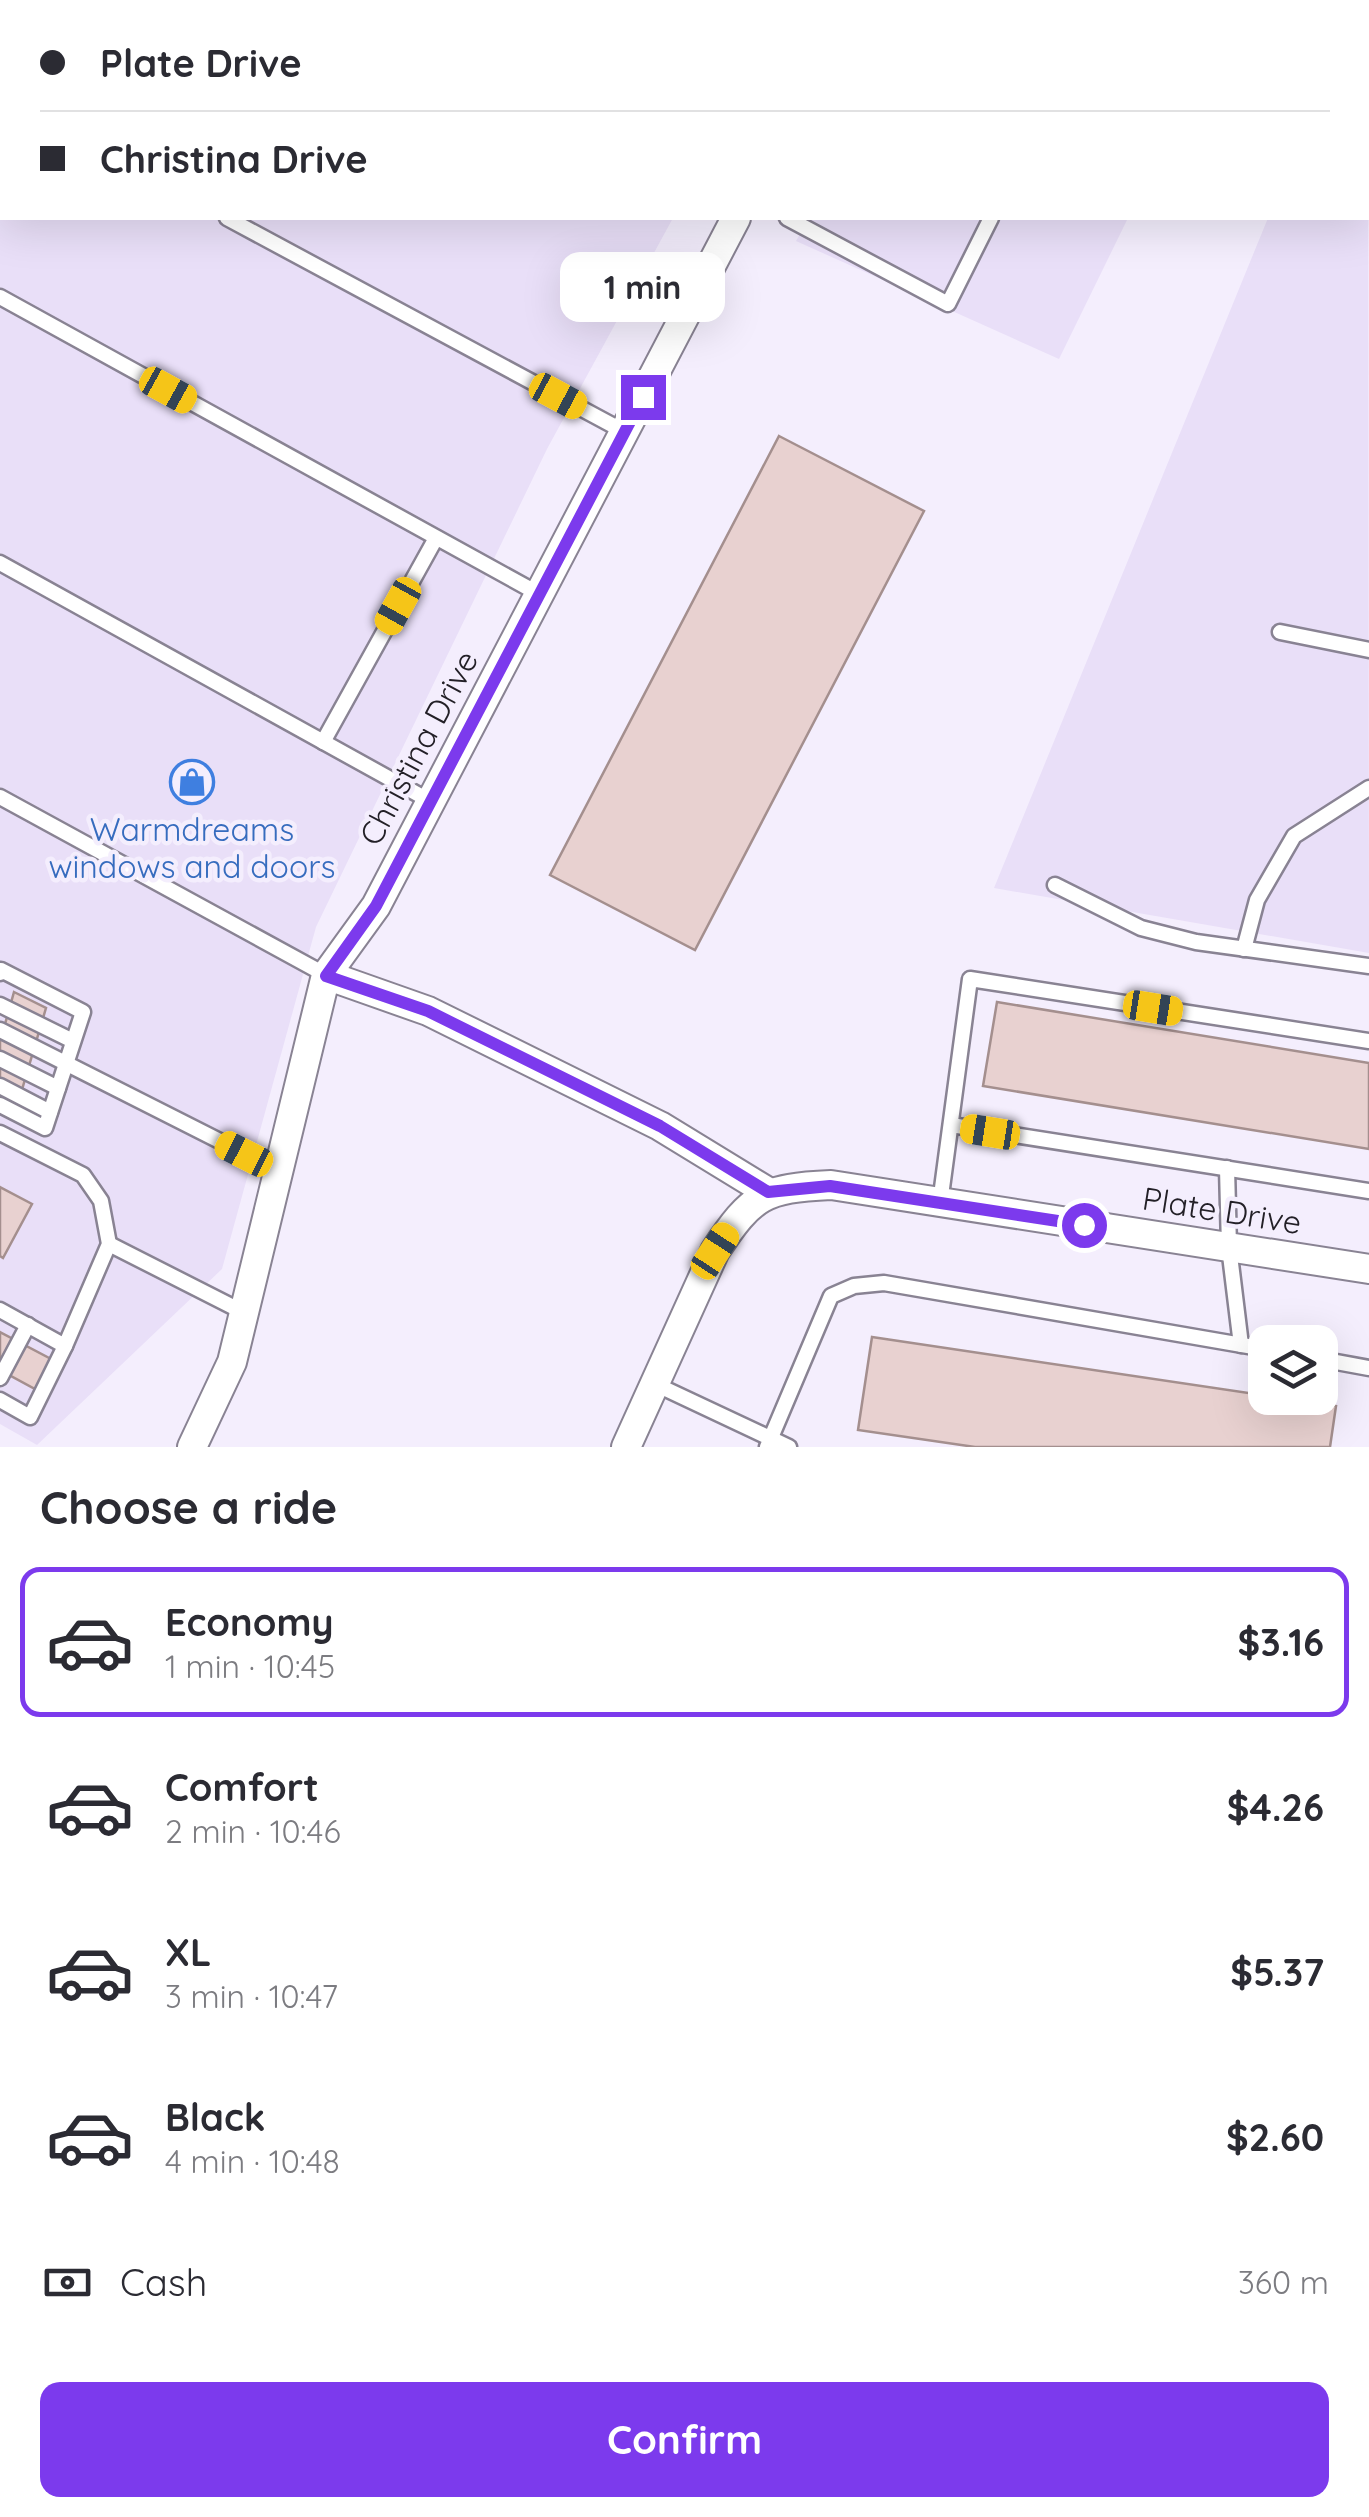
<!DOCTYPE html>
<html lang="en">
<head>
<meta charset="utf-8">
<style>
	:root { --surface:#fff; --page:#f2f2f3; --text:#2b2b33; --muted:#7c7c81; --line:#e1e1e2; --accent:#7c3aed }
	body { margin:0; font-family:Quicksand,sans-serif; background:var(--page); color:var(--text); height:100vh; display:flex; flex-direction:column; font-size:38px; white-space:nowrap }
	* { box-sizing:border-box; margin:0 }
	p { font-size:32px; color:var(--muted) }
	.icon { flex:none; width:55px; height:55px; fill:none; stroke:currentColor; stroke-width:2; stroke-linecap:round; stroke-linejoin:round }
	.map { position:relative; height:1447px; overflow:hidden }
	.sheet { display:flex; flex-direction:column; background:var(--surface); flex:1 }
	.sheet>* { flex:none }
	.banner { position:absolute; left:0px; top:0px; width:1370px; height:220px; box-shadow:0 10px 40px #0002; display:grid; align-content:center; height:220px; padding:0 40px; background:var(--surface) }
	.tools { position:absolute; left:1248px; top:1325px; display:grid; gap:20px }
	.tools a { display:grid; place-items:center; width:90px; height:90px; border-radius:20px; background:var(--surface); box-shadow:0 10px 40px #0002; font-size:50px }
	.end { position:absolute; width:45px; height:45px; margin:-22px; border:12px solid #7c3aed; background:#fff; box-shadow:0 0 0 5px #fff }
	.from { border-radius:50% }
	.bubble { position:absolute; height:70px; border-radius:20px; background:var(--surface); box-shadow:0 10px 40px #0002; font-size:32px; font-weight:700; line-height:70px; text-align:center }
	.car { position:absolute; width:30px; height:60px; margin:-30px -15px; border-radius:12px; box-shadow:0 0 8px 2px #0007; background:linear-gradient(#f5c518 24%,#345 0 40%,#f5c518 0 76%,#345 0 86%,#f5c518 0) }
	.banner b { display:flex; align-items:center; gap:35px; height:95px; font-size:38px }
	.banner b+b { border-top:2px solid var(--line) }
	.banner i { width:25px; height:25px; background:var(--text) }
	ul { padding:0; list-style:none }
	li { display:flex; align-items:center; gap:30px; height:150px; margin:0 20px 15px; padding:0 20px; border:5px solid transparent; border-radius:20px }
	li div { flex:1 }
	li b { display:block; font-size:38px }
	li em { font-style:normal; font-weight:700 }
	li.selected { border-color:var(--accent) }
	li>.icon { width:90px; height:90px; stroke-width:1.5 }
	h2 { padding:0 40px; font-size:45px; line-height:120px }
	.pay { display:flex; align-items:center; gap:25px; height:110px; padding:0 40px; font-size:38px }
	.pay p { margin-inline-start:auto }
	.cta { display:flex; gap:20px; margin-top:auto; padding:20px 40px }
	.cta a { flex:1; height:115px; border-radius:20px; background:var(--accent); color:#fff; font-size:40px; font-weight:700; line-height:115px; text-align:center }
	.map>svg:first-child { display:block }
	.built { fill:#e9dff8 }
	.building { fill:#e8d1d0; stroke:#a48f8e; stroke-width:2.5 }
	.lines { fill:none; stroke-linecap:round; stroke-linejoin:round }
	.lane-casing { stroke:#898393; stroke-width:19 }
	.street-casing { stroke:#898393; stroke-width:32 }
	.lane { stroke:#fff; stroke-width:14 }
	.street { stroke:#fff; stroke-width:28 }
	.route { stroke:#7c3aed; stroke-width:12 }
	.labels { text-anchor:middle; stroke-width:9; stroke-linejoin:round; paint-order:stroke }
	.street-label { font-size:32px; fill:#232027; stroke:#f4eefd }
	.shop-label { font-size:32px; fill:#366cbe; stroke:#f4eefd }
</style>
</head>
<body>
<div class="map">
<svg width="1369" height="1447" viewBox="0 0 1369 1447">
	<rect width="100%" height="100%" fill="#f4eefd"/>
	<!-- built -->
	<g class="built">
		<polygon points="0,0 794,0 2,2 2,218 673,218 547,449 316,927 222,1269 37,1445 0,1424"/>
		<polygon points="932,0 1234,0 930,2"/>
		<polygon points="1368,74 1369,953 994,888 1268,218 1368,218"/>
		<polygon points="809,218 1128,218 1059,359 796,241"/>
	</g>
	<!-- building -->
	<g class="building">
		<polygon points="779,436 924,511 695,950 550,875"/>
		<polygon points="14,992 46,1008 16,1110 0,1102 0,1042"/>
		<polygon points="997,1002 1369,1063 1369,1149 983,1086"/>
		<polygon points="0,1187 32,1204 3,1258 0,1256"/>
		<polygon points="0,1332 51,1359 35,1389 0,1370"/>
		<polygon points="872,1337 1336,1406 1330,1447 975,1447 858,1430"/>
	</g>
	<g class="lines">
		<defs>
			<g id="lane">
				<polyline points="768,2 769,0"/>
				<polyline points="1098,2 1099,0"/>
				<polyline points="0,95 2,97"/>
				<polyline points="227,218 625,432"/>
				<polyline points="787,218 948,304 991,218"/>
				<polyline points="0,297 539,594"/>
				<polyline points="0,563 430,801"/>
				<polyline points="1280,632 1369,650"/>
				<polyline points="323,742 436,538"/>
				<polyline points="0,797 326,975"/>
				<polyline points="1055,885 1141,928 1196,942 1369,966"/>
				<polyline points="1244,949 1257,900 1294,836 1369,788"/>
				<polyline points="0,973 1,970 83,1012 45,1128 0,1105"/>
				<polyline points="0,1005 73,1041"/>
				<polyline points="0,1030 279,1171"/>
				<polyline points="0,1059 58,1088"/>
				<polyline points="0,1086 50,1112"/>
				<polyline points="951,1125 1369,1191"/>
				<polyline points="0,1133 83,1175 101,1201 109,1244 65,1346 0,1310"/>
				<polyline points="1227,1168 1229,1247 1241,1345"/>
				<polyline points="940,1203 970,979 1369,1041"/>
				<polyline points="109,1244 245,1313"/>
				<polyline points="1320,1359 1369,1368"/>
				<polyline points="0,1378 28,1325"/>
				<polyline points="655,1384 789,1447"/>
				<polyline points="0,1400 30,1417 65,1346"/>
				<polyline points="767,1447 831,1296 854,1286 884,1283 1265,1349"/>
			</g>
			<g id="street">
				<polyline points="851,2 853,0"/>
				<polyline points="326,975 428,1011 660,1126 768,1192"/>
				<polyline points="192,1447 232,1362 326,975 376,906 736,218"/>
				<path d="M626 1447 715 1251C752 1195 764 1188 831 1185L1369 1269"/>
			</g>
		</defs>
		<!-- lane casing -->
		<use href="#lane" class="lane-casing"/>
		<!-- street casing -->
		<use href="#street" class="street-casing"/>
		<!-- lane -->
		<use href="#lane" class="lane"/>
		<!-- street -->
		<use href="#street" class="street"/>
	</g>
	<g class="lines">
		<!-- route -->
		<polyline class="route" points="643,397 376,906 326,976 428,1011 660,1126 768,1192 830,1186 1084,1225"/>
	</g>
	<!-- icons -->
	<defs>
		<symbol id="shop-ring" viewBox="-11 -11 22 22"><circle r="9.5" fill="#f4eefd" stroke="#3f7fe0" stroke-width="1.5"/><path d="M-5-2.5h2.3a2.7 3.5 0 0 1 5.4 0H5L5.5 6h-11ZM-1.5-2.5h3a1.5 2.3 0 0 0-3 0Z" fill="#3f7fe0"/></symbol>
	</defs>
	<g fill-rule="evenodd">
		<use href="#shop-ring" x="167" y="757" width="50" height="50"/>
	</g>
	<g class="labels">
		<!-- street labels -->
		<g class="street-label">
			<text transform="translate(419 748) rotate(-62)" y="11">Christina Drive</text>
			<text transform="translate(1222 1211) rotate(9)" y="11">Plate Drive</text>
		</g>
		<!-- shop labels -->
		<g class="shop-label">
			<text x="192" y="841">Warmdreams<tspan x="192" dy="37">windows and doors</tspan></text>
		</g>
	</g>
</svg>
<div class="tools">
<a><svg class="icon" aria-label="layers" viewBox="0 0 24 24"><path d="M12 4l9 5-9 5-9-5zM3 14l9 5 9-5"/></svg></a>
</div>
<i class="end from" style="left:1084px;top:1225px"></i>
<i class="end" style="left:643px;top:397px"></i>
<div class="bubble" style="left:560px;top:252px;width:165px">1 min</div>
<i class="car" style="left:168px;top:390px;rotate:119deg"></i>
<i class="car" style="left:558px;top:396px;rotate:118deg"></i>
<i class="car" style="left:398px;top:606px;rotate:209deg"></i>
<i class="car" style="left:1153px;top:1008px;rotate:99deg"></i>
<i class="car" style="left:990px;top:1132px;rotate:279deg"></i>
<i class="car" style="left:244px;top:1154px;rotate:297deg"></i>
<i class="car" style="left:715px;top:1251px;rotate:33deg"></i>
<div class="banner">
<b><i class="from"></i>Plate Drive</b>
<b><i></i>Christina Drive</b>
</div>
</div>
<section class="sheet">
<h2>Choose a ride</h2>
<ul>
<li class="selected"><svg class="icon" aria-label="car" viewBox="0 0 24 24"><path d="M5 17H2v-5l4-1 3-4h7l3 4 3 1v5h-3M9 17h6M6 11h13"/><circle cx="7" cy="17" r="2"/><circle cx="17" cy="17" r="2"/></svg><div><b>Economy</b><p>1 min · 10:45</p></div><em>$3.16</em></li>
<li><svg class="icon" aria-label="car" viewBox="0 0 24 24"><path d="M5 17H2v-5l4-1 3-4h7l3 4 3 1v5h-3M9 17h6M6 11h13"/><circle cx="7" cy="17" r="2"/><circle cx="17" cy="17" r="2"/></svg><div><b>Comfort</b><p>2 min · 10:46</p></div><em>$4.26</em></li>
<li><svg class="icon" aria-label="car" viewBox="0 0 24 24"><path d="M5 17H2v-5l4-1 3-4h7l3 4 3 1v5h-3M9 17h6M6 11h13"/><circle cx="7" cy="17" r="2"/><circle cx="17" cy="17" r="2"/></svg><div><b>XL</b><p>3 min · 10:47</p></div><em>$5.37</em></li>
<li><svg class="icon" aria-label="car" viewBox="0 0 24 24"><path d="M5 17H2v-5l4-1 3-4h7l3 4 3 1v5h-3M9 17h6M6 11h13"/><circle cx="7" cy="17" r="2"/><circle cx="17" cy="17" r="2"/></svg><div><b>Black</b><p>4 min · 10:48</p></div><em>$2.60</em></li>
</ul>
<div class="pay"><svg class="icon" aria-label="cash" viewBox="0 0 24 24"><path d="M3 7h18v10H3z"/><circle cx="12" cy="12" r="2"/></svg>Cash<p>360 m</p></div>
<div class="cta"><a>Confirm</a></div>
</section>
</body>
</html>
